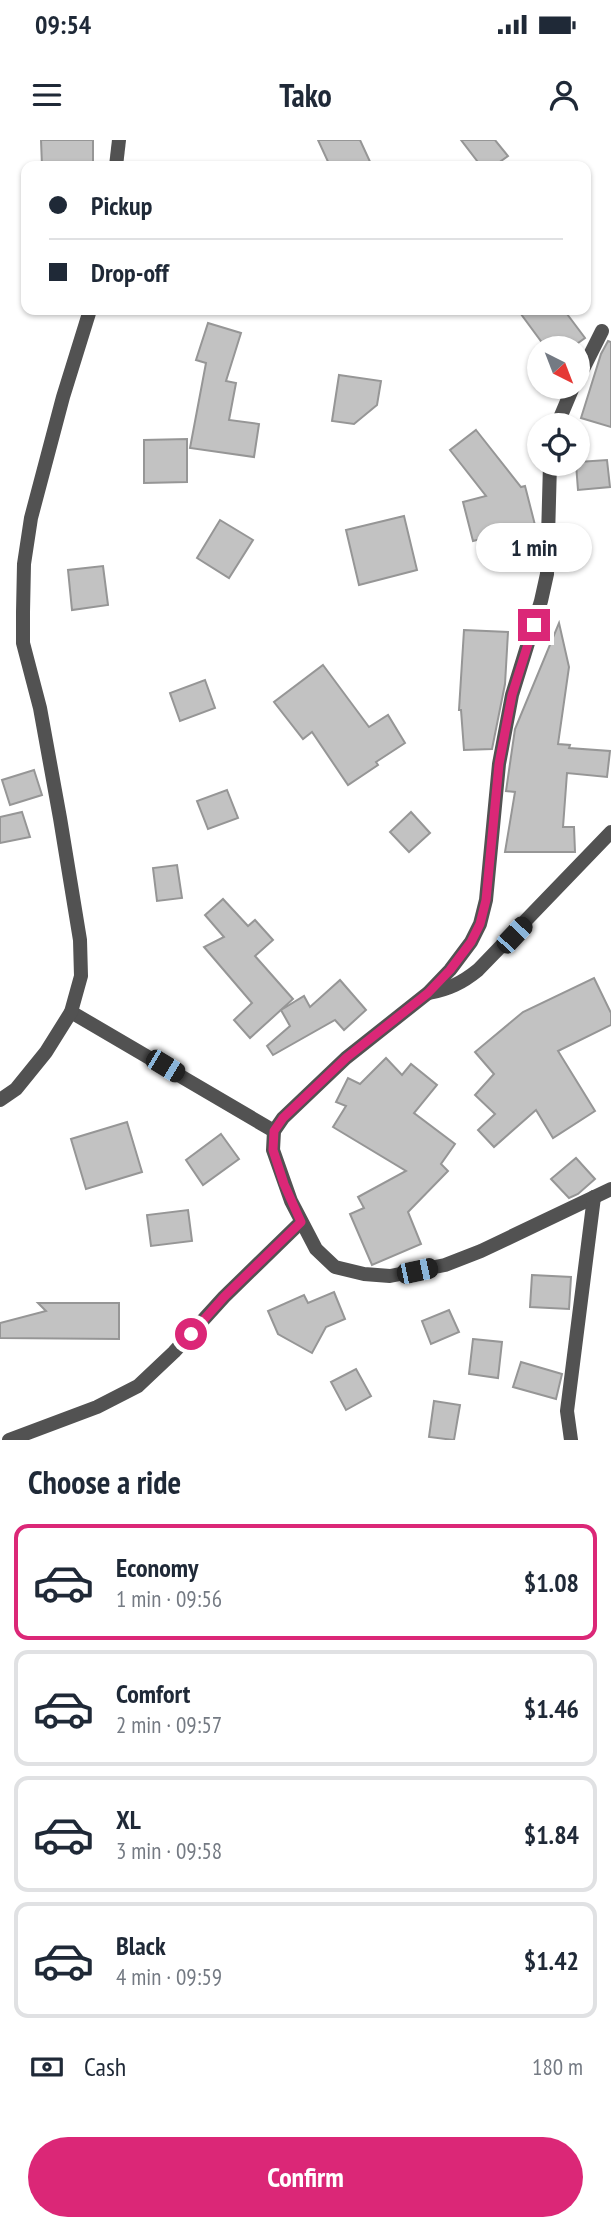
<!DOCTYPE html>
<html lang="en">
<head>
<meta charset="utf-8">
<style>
	:root { --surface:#fff; --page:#f2f2f3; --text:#1f2937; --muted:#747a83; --line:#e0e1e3; --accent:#db2777 }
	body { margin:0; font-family:"PT Sans Narrow",sans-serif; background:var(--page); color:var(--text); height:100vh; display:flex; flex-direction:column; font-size:26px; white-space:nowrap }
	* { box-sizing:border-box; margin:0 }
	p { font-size:23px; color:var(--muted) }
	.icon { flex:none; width:38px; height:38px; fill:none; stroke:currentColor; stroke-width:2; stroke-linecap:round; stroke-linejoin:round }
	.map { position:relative; height:1300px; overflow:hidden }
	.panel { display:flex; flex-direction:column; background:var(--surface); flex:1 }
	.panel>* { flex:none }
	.hud { position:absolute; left:21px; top:21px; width:570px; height:154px; border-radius:14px; box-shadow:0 2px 5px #0004; display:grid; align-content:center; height:154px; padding:0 28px; background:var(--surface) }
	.needle { width:46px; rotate:138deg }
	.buttons { position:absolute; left:527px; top:196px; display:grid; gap:14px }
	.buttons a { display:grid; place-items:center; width:63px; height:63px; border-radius:50%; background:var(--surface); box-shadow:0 2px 5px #0004; font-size:35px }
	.end { position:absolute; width:32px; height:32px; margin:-16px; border:9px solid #db2777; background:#fff; box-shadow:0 0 0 4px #fff }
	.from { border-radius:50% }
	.bubble { position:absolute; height:49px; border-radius:24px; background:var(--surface); box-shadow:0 2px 5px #0004; font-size:23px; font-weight:700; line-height:49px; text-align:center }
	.car { position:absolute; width:21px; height:42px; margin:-21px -10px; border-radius:9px; box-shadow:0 0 5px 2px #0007; background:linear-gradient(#222 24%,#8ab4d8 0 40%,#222 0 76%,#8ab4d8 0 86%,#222 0) }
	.hud b { display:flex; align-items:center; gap:24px; height:66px; font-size:26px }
	.hud b+b { border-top:2px solid var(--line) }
	.hud i { width:18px; height:18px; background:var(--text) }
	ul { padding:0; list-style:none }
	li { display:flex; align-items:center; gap:21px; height:116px; margin:0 14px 10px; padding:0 14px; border:4px solid var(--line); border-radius:14px }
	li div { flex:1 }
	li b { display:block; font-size:26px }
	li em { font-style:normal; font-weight:700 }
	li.selected { border-color:var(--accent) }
	li>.icon { width:63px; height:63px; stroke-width:1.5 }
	h2 { padding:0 28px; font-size:32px; line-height:84px }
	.pay { display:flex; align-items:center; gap:18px; height:77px; padding:0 28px; font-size:26px }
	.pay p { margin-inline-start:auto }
	.cta { display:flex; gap:14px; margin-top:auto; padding:14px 28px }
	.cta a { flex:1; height:80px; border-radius:42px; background:var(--accent); color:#fff; font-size:28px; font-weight:700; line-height:80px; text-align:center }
	.status { display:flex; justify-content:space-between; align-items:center; height:49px; padding:0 35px; background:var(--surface); direction:ltr }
	.status svg { height:19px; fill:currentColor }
	header { display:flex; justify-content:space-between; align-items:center; height:91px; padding:0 28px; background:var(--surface); font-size:32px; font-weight:700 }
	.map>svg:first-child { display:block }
	.building { fill:#c2c2c2; stroke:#969696; stroke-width:2 }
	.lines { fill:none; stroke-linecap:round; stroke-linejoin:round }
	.street { stroke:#525252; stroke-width:14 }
	.route { stroke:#db2777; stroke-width:9 }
</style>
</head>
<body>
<div class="status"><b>09:54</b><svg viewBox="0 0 49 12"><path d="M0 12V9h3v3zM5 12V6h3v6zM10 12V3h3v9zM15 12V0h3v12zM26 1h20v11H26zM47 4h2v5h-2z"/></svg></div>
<header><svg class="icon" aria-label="menu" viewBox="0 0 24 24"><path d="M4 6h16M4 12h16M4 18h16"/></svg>Tako<svg class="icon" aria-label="person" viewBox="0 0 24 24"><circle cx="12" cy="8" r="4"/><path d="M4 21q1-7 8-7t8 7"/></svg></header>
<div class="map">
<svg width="611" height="1300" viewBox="0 0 611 1300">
	<rect width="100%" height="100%" fill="#fff"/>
	<!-- building -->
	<g class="building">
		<polygon points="41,0 93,0 93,26 42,26"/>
		<polygon points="318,0 360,0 372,26 330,26"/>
		<polygon points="461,0 495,0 508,16 494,26 481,26"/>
		<polygon points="518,170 564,170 585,198 571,208 546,208"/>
		<polygon points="208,183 241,193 226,241 236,243 229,280 259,284 254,317 190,308 206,223 196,220"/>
		<polygon points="608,201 611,202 611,287 581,278 601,214"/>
		<polygon points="339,235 381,241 377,265 354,284 332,281"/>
		<polygon points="476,290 521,347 525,346 535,385 473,401 463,362 486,356 450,310"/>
		<polygon points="187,299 187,342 144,343 144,300"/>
		<polygon points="607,320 610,347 578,350 576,324 578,322"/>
		<polygon points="404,376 417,430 359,445 346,390"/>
		<polygon points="220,380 253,400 229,438 197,418"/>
		<polygon points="103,426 108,465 72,470 68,430"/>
		<polygon points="559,483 569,527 558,604 570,605 569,608 610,611 607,637 567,633 563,687 574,687 575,712 505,712 515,652 506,651 515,589"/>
		<polygon points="464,490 508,492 505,544 492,609 464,610 461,570 459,570"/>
		<polygon points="323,525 369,587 388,575 405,603 376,622 378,625 348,645 312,592 303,599 274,562"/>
		<polygon points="205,540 215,568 180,581 170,553"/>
		<polygon points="34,630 42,655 10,665 2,640"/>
		<polygon points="227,650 238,678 208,689 197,661"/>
		<polygon points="22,672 30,697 0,703 0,677"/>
		<polygon points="411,672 430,693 409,712 390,692"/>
		<polygon points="177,725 182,758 157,761 153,728"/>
		<polygon points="223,759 248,786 255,780 273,800 255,816 293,859 250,898 234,880 252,863 204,807 224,797 205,775"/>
		<polygon points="594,838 611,873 611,885 558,911 595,971 553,998 536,970 494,1007 478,990 495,974 475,955 494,934 475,912 523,872"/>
		<polygon points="340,840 366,870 344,890 335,880 273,915 267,906 290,886 281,870 304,856 310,867"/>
		<polygon points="386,918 402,935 411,924 437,945 414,973 455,1004 441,1024 448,1031 408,1072 421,1104 372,1125 350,1074 364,1068 358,1057 406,1031 333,987 346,966 336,962 348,938 360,944"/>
		<polygon points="127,982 142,1032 86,1049 71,999"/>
		<polygon points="221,994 239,1019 203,1045 186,1020"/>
		<polygon points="576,1018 595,1039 578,1054 569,1058 551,1039"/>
		<polygon points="188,1070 192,1101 151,1106 147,1075"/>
		<polygon points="532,1135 571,1137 569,1169 530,1167"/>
		<polygon points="334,1152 345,1179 326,1187 312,1213 278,1194 268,1171 304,1155 308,1163"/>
		<polygon points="38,1163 119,1163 119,1199 0,1198 0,1183 46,1171"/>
		<polygon points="449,1170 459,1192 431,1204 422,1181"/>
		<polygon points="473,1199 502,1202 498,1238 469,1234"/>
		<polygon points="521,1222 562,1234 556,1259 513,1247"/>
		<polygon points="356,1229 371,1256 346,1270 331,1242"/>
		<polygon points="434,1261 460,1265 454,1300 429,1297"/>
	</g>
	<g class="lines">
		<!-- street -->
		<g class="street">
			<polyline points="116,26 119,0"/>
			<polyline points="578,239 602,191"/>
			<polyline points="557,285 573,247"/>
			<polyline points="550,324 547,434 541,461 512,555 499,624 486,760 480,784 471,802 450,830 428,853 346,918 283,978 274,991 273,1010 291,1061 316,1109 335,1127 364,1134 390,1136 445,1125 481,1111 611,1049"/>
			<path d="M429 853C449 849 462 843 478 830L611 692"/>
			<polyline points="71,872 274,991"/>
			<polyline points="0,960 16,949 46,912 71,872 81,836 80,800 60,678 40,568 23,503 23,472 24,424 31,378 63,257 90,170"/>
			<polyline points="9,1300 97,1267 138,1246 174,1212 224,1157 301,1082"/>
			<polyline points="571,1300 567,1271 594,1057"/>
		</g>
	</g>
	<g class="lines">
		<!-- route -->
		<polyline class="route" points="191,1194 224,1157 301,1082 284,1044 273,1010 274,991 283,978 346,918 428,853 450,830 471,802 480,784 486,760 499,624 512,555 534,485"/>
	</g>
</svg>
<div class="buttons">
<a><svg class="needle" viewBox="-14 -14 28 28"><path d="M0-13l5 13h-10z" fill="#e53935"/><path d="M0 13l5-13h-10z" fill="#747a83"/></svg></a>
<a><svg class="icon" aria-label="locate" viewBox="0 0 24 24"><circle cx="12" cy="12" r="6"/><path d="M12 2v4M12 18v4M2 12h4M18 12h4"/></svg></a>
</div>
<i class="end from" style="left:191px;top:1194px"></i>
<i class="end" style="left:534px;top:485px"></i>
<div class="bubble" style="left:476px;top:383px;width:116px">1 min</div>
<i class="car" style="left:514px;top:795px;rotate:43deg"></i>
<i class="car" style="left:165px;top:926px;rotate:121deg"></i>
<i class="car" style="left:417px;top:1131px;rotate:78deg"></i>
<div class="hud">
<b><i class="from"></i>Pickup</b>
<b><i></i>Drop-off</b>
</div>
</div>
<section class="panel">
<h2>Choose a ride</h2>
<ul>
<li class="selected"><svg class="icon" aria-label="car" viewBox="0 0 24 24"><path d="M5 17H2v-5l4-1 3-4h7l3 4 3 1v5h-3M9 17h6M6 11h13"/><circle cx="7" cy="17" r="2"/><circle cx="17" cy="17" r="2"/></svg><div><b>Economy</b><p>1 min · 09:56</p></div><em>$1.08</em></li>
<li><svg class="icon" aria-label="car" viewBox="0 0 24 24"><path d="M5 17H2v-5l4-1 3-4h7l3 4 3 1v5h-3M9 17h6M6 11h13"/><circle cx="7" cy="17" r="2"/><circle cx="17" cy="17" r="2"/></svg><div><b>Comfort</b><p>2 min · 09:57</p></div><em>$1.46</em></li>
<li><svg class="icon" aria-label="car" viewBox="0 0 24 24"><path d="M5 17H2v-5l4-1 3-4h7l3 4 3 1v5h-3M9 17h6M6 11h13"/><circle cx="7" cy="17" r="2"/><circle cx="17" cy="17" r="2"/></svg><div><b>XL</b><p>3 min · 09:58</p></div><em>$1.84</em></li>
<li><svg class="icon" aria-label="car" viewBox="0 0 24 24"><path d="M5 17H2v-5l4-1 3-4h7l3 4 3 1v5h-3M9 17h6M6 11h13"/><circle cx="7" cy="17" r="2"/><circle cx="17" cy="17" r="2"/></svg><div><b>Black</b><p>4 min · 09:59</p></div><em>$1.42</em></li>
</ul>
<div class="pay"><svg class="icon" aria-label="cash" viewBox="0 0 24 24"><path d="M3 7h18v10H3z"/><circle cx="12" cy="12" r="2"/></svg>Cash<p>180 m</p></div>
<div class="cta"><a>Confirm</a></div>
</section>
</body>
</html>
